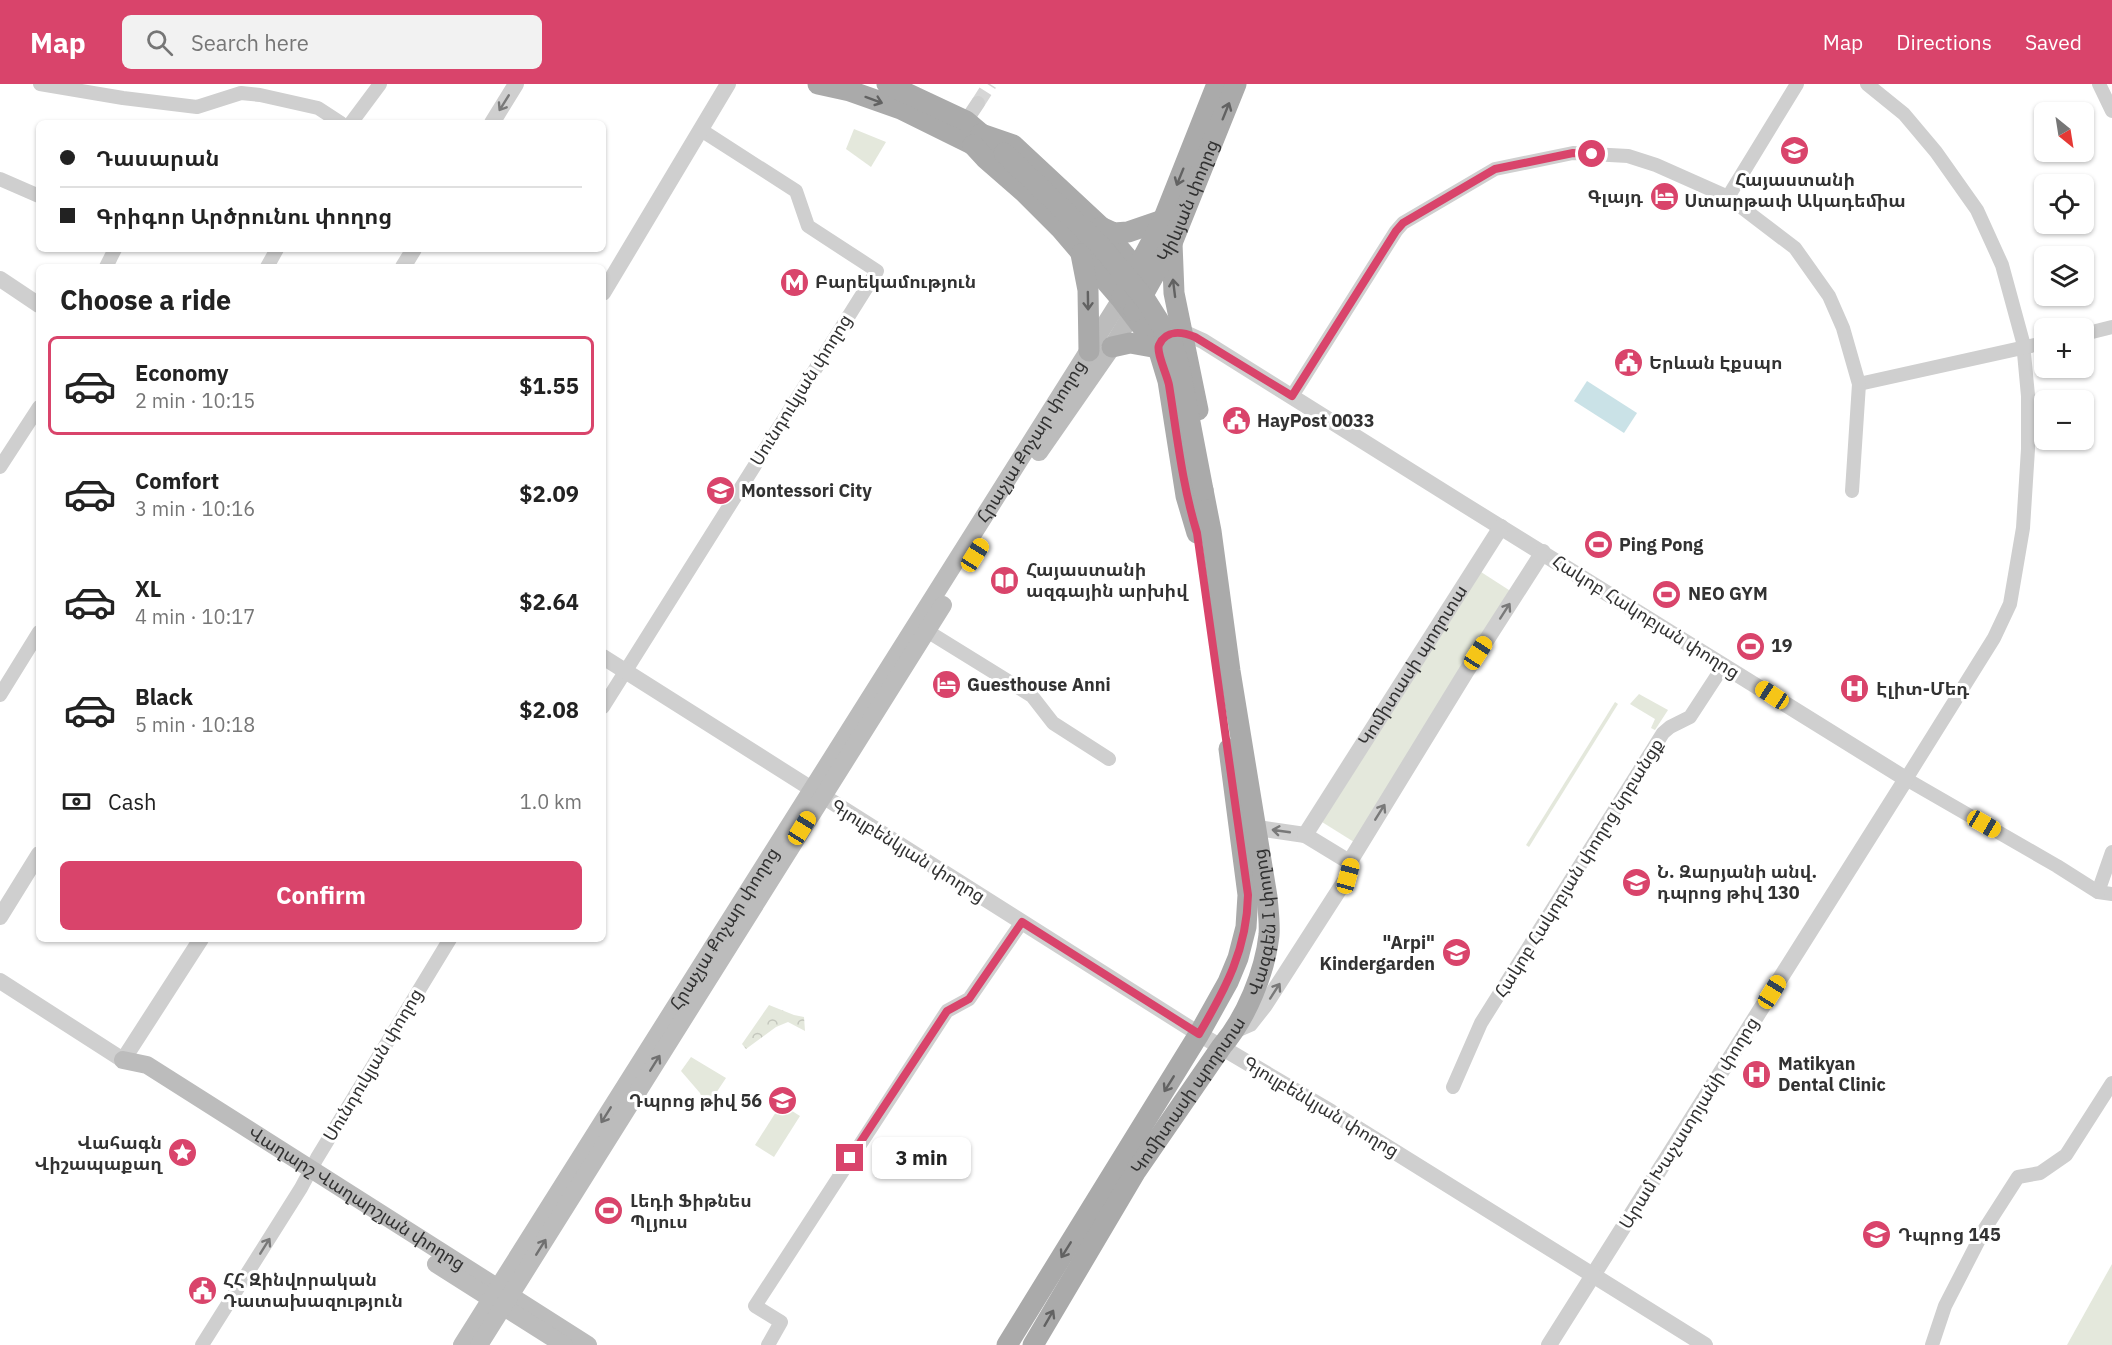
<!DOCTYPE html>
<html lang="en">
<head>
<meta charset="utf-8">
<style>
	:root { --surface:#fff; --page:#f2f2f2; --text:#222; --muted:#767676; --line:#e0e0e0; --accent:#d9446b }
	body { margin:0; font-family:"IBM Plex Sans","Noto Sans Armenian",sans-serif; background:var(--page); color:var(--text); height:100vh; display:flex; flex-direction:column; font-size:22px; white-space:nowrap }
	* { box-sizing:border-box; margin:0 }
	p { font-size:20px; color:var(--muted) }
	.icon { flex:none; width:33px; height:33px; fill:none; stroke:currentColor; stroke-width:2; stroke-linecap:round; stroke-linejoin:round }
	.map { position:relative; flex:1; overflow:hidden }
	.details { position:absolute; left:36px; top:180px; width:570px; height:678px; display:flex; flex-direction:column; background:var(--surface); border-radius:9px; box-shadow:0 2px 4px #0004 }
	.details>* { flex:none }
	.guide { position:absolute; left:36px; top:36px; width:570px; height:132px; border-radius:9px; box-shadow:0 2px 4px #0004; display:grid; align-content:center; height:132px; padding:0 24px; background:var(--surface) }
	.needle { width:39px; rotate:150deg }
	.controls { position:absolute; left:2034px; top:18px; display:grid; gap:12px }
	.controls a { display:grid; place-items:center; width:60px; height:60px; border-radius:9px; background:var(--surface); box-shadow:0 2px 4px #0004; font-size:30px }
	.end { position:absolute; width:27px; height:27px; margin:-14px; border:8px solid #d9446b; background:#fff; box-shadow:0 0 0 3px #fff }
	.from { border-radius:50% }
	.bubble { position:absolute; height:42px; border-radius:9px; background:var(--surface); box-shadow:0 2px 4px #0004; font-size:20px; font-weight:800; line-height:42px; text-align:center }
	.car { position:absolute; width:18px; height:36px; margin:-18px -9px; border-radius:8px; box-shadow:0 0 4px 2px #0007; background:linear-gradient(#f5c518 24%,#345 0 40%,#f5c518 0 76%,#345 0 86%,#f5c518 0) }
	.guide b { display:flex; align-items:center; gap:21px; height:57px; font-size:22px }
	.guide b+b { border-top:2px solid var(--line) }
	.guide i { width:15px; height:15px; background:var(--text) }
	ul { padding:0; list-style:none }
	li { display:flex; align-items:center; gap:18px; height:99px; margin:0 12px 9px; padding:0 12px; border:3px solid transparent; border-radius:9px }
	li div { flex:1 }
	li b { display:block; font-size:22px }
	li em { font-style:normal; font-weight:800 }
	li.on { border-color:var(--accent) }
	li>.icon { width:54px; height:54px; stroke-width:1.5 }
	h2 { padding:0 24px; font-size:27px; line-height:72px }
	.pay { display:flex; align-items:center; gap:15px; height:66px; padding:0 24px; font-size:22px }
	.pay p { margin-inline-start:auto }
	.button { display:flex; gap:12px; margin-top:auto; padding:12px 24px }
	.button a { flex:1; height:69px; border-radius:9px; background:var(--accent); color:#fff; font-size:24px; font-weight:800; line-height:69px; text-align:center }
	header { display:flex; align-items:center; gap:36px; box-sizing:border-box; height:84px; padding:0 30px; background:var(--accent); color:#fff }
	header strong { font-size:28px }
	nav { display:flex; gap:33px; margin-inline-start:auto; font-size:21px }
	.search { width:420px; height:54px; background:var(--page); display:flex; align-items:center; gap:15px; box-sizing:border-box; padding:0 21px; border-radius:9px; color:var(--muted); font-size:22px }
	.map>svg:first-child { display:block }
	.green { fill:#e4e8dc }
	.forest { fill:url(#forest-crowns) }
	.water { fill:#cae2e7 }
	.lines { fill:none; stroke-linecap:round; stroke-linejoin:round }
	.minor-tunnel { stroke:#d6d6d6; stroke-width:14; stroke-dasharray:14 7; stroke-linecap:butt }
	.minor { stroke:#cfcfcf; stroke-width:14 }
	.tertiary { stroke:#cfcfcf; stroke-width:16 }
	.secondary { stroke:#bcbcbc; stroke-width:18 }
	.primary { stroke:#aaa; stroke-width:21 }
	.primary-bridge { stroke:#aaa; stroke-width:21 }
	.oneway { stroke:#626262 }
	.oneway2 { stroke:#797979 }
	.oneway3 { stroke:#707070 }
	.route { stroke:#d9446b; stroke-width:8 }
	.labels { text-anchor:middle; stroke-width:6; stroke-linejoin:round; paint-order:stroke }
	.poi-label { font-size:18px; font-weight:bold; fill:#323232; stroke:#fff; text-anchor:start }
	.street-label { font-size:18px; fill:#323232; stroke:#fff }
</style>
</head>
<body>
<header>
<strong>Map</strong>
<div class="search"><svg class="icon" aria-label="search" viewBox="0 0 24 24"><circle cx="10" cy="10" r="6"/><path d="M15 15l6 6"/></svg>Search here</div>
<nav><a>Map</a><a>Directions</a><a>Saved</a></nav>
</header>
<div class="map">
<svg width="2112" height="1261" viewBox="0 0 2112 1261">
	<defs>
		<pattern id="forest-crowns" width="20" height="18" patternUnits="userSpaceOnUse" patternTransform="scale(1.5)"><rect width="20" height="18" fill="#e4e8dc"/><path d="M2 6a3 3 0 1 1 6 0M12 15a3 3 0 1 1 6 0" fill="none" stroke="#c4c7bd"/></pattern>
	</defs>
	<rect width="100%" height="100%" fill="#fff"/>
	<!-- green -->
	<g class="green">
		<polygon points="854,45 886,58 871,83 846,65"/>
		<polygon points="1481,488 1512,508 1354,758 1322,738"/>
		<polygon points="1639,610 1668,626 1655,646 1651,644 1655,635 1630,620"/>
		<polygon points="1615,618 1618,620 1529,763 1526,761"/>
		<polygon points="691,973 726,994 706,1024 700,1009 681,987"/>
		<polygon points="781,1020 800,1032 774,1073 755,1061"/>
		<polygon points="2112,1180 2112,1261 2067,1261"/>
	</g>
	<!-- forest -->
	<polygon class="forest" points="769,921 794,931 804,933 805,947 788,938 776,943 746,965 742,960"/>
	<!-- water -->
	<polygon class="water" points="1587,297 1637,329 1624,349 1574,317"/>
	<g class="lines">
		<!-- minor-tunnel -->
		<polyline class="minor-tunnel" points="978,19 990,0"/>
		<!-- minor -->
		<g class="minor">
			<polyline points="40,0 123,14 197,23 241,9 260,11 318,24 341,39"/>
			<polyline points="1867,0 1904,30 1936,68 1977,126 2002,181 2023,258 2028,312 2028,365 2023,444 2010,520 1994,554 1906,695 2057,782 2098,808 2112,810"/>
			<polyline points="2099,0 2112,27"/>
			<polyline points="966,37 978,19"/>
			<polyline points="351,39 380,0"/>
			<polyline points="0,95 39,112"/>
			<polyline points="1728,113 1797,0"/>
			<polyline points="106,183 115,165"/>
			<polyline points="267,183 277,165"/>
			<polyline points="2084,250 2112,243"/>
			<polyline points="1859,300 2044,259"/>
			<polyline points="1292,312 1396,147 1403,139 1495,85 1573,69 1628,72 1656,81 1728,113 1795,164 1829,212 1843,244 1859,300 1852,407"/>
			<polyline points="0,383 39,323"/>
			<polyline points="927,547 1032,612 1053,639 1109,675"/>
			<polyline points="0,611 39,548"/>
			<polyline points="603,623 877,187 808,142 796,107 701,46"/>
			<polyline points="2098,808 2112,768"/>
			<polyline points="1453,1003 1481,939 1663,649 1670,643 1690,633 1724,581"/>
			<polyline points="202,1261 301,1104 317,1074 450,855"/>
			<polyline points="768,1261 781,1238 755,1222 947,927 969,915 1022,838"/>
			<polyline points="1932,1261 1945,1222 1984,1146 2018,1093 2040,1089 2066,1071 2112,999"/>
		</g>
		<!-- tertiary -->
		<g class="tertiary">
			<polyline points="492,39 516,0"/>
			<polyline points="403,183 414,165"/>
			<polyline points="0,195 39,221"/>
			<polyline points="603,209 728,0"/>
			<path d="M1183 248 1203 257C1289 310 1374 365 1460 418 1608 511 1758 602 1906 695L1549 1261"/>
			<polyline points="603,573 1199,950 1331,1028 1705,1261"/>
			<polyline points="1257,744 1305,751 1351,779"/>
			<path id="s1" d="M1305 751 1501 443"/>
			<polyline points="0,833 39,770"/>
			<polyline points="0,897 123,976 201,855"/>
			<polyline points="1234,947 1250,940 1265,921 1348,792 1352,774 1466,588 1543,468"/>
		</g>
		<!-- secondary -->
		<g class="secondary">
			<polyline points="1039,368 1112,263 1132,230"/>
			<path id="s2" d="M123 976 147 981 588 1261"/>
			<polyline points="436,1180 564,1261"/>
			<path id="s3" d="M462 1261 1121 215"/>
			<polyline points="479,1261 943,521"/>
		</g>
		<!-- primary -->
		<g class="primary">
			<polyline points="818,0 850,7 901,25 986,67"/>
			<polyline points="887,0 966,37 992,59"/>
			<polyline points="981,50 1013,61 1101,143 1146,196"/>
			<polyline points="973,61 985,74 1024,108 1060,144 1121,215 1158,264 1168,297 1186,412 1197,449"/>
			<polyline points="1101,143 1114,149 1128,148 1163,136"/>
			<polyline points="1172,159 1174,209 1198,326"/>
			<polyline points="1081,170 1088,206 1089,267"/>
			<polyline points="1122,213 1163,136 1217,0"/>
			<path id="s4" d="M1134 227 1172 159 1236 0"/>
			<polyline points="1112,263 1130,259 1158,264"/>
			<polyline points="1007,1261 1199,950 1228,898 1238,874 1246,843 1248,811 1229,665"/>
			<path id="s5" d="M1033 1261 1136 1087 1222 962C1246 934 1265 888 1269 851 1270 839 1268 825 1267 813L1230 587 1211 447 1203 406"/>
		</g>
		<!-- primary-bridge -->
		<polyline class="primary-bridge" points="1004,69 1099,160 1145,215 1164,245 1171,256 1179,281 1203,406"/>
	</g>
	<!-- one-way arrows -->
	<defs><path id="oneway-shaft" d="M-6 0H5M1.5-3L5.5 0L1.5 3" fill="none" stroke-width="1.6" stroke-linecap="round" stroke-linejoin="round" transform="scale(1.5)"/></defs>
	<g class="oneway">
		<use href="#oneway-shaft" transform="translate(874 16) rotate(20)"/>
		<use href="#oneway-shaft" transform="translate(1226 27) rotate(-68)"/>
		<use href="#oneway-shaft" transform="translate(1180 93) rotate(112)"/>
		<use href="#oneway-shaft" transform="translate(1174 204) rotate(-97)"/>
		<use href="#oneway-shaft" transform="translate(1088 217) rotate(89)"/>
		<use href="#oneway-shaft" transform="translate(1169 1000) rotate(122)"/>
		<use href="#oneway-shaft" transform="translate(1066 1166) rotate(122)"/>
		<use href="#oneway-shaft" transform="translate(1049 1234) rotate(-60)"/>
	</g>
	<g class="oneway2">
		<use href="#oneway-shaft" transform="translate(504 19) rotate(122)"/>
		<use href="#oneway-shaft" transform="translate(1505 527) rotate(-57)"/>
		<use href="#oneway-shaft" transform="translate(1380 728) rotate(-58)"/>
		<use href="#oneway-shaft" transform="translate(1281 747) rotate(-172)"/>
		<use href="#oneway-shaft" transform="translate(1275 907) rotate(-57)"/>
		<use href="#oneway-shaft" transform="translate(265 1162) rotate(-58)"/>
	</g>
	<g class="oneway3">
		<use href="#oneway-shaft" transform="translate(655 979) rotate(-58)"/>
		<use href="#oneway-shaft" transform="translate(606 1031) rotate(122)"/>
		<use href="#oneway-shaft" transform="translate(541 1163) rotate(-58)"/>
	</g>
	<g class="lines">
		<!-- route -->
		<path class="route" d="M850 1074 947 927 969 915 1022 838 1199 950C1226 904 1247 865 1248 811L1197 449C1182 400 1177 351 1169 301 1167 291 1156 268 1159 261 1166 245 1183 248 1195 253L1292 312 1396 147 1403 139 1495 85 1573 69 1592 70"/>
	</g>
	<!-- icons -->
	<defs>
		<symbol id="university-disc" viewBox="-11 -11 22 22"><circle r="9.5" fill="#d9446b" stroke="#fff"/><path d="M0-5L7-2L0 1L-7-2ZM-4 1L0 2.5L4 1V4Q0 6-4 4Z" fill="#fff"/></symbol>
		<symbol id="hotel-disc" viewBox="-11 -11 22 22"><circle r="9.5" fill="#d9446b" stroke="#fff"/><path d="M-6-4.5h1.5V1H6V5H4.5V3h-9V5H-6ZM-4 0a1.8 1.8 0 1 1 3.6 0ZM.5 0V-2.5h3Q6-2.5 6 0Z" fill="#fff"/></symbol>
		<symbol id="metro-disc" viewBox="-11 -11 22 22"><circle r="9.5" fill="#d9446b" stroke="#fff"/><path d="M-5.5 5V-5H-3L0 0L3-5H5.5V5H3V-.5L0 4L-3-.5V5Z" fill="#fff"/></symbol>
		<symbol id="civic-disc" viewBox="-11 -11 22 22"><circle r="9.5" fill="#d9446b" stroke="#fff"/><path d="M-.6-6.5H3V-4.5H.6V-3L4-1V1h2V6H-6V1h2V-1L-.6-3ZM-1.2 2.5V6h2.4V2.5Z" fill="#fff"/></symbol>
		<symbol id="school-disc" viewBox="-11 -11 22 22"><circle r="9.5" fill="#d9446b" stroke="#fff"/><path d="M0-5L7-2L0 1L-7-2ZM-4 1L0 2.5L4 1V4Q0 6-4 4Z" fill="#fff"/></symbol>
		<symbol id="stadium-disc" viewBox="-11 -11 22 22"><circle r="9.5" fill="#d9446b" stroke="#fff"/><path d="M0-5a6.5 5 0 1 0 0 10a6.5 5 0 1 0 0-10ZM-3.5-1.8h7v3.6h-7Z" fill="#fff"/></symbol>
		<symbol id="library-disc" viewBox="-11 -11 22 22"><circle r="9.5" fill="#d9446b" stroke="#fff"/><path d="M-6-4Q-3-5.5-.7-3.5V5Q-3 3-6 4ZM6-4Q3-5.5 .7-3.5V5Q3 3 6 4Z" fill="#fff"/></symbol>
		<symbol id="hospital-disc" viewBox="-11 -11 22 22"><circle r="9.5" fill="#d9446b" stroke="#fff"/><path d="M-5-5h3v3.5h4V-5h3V5h-3V1.5h-4V5h-3Z" fill="#fff"/></symbol>
		<symbol id="sight-disc" viewBox="-11 -11 22 22"><circle r="9.5" fill="#d9446b" stroke="#fff"/><path d="M0-6L1.8-2.2L6-1.7L2.9 1.2L3.7 5.4L0 3.3L-3.7 5.4L-2.9 1.2L-6-1.7L-1.8-2.2Z" fill="#fff"/></symbol>
	</defs>
	<g fill-rule="evenodd">
		<use href="#university-disc" x="1778" y="50" width="33" height="33"/>
		<use href="#hotel-disc" x="1648" y="96" width="33" height="33"/>
		<use href="#metro-disc" x="778" y="182" width="33" height="33"/>
		<use href="#civic-disc" x="1612" y="262" width="33" height="33"/>
		<use href="#civic-disc" x="1220" y="320" width="33" height="33"/>
		<use href="#school-disc" x="704" y="390" width="33" height="33"/>
		<use href="#stadium-disc" x="1582" y="444" width="33" height="33"/>
		<use href="#library-disc" x="988" y="480" width="33" height="33"/>
		<use href="#stadium-disc" x="1650" y="494" width="33" height="33"/>
		<use href="#stadium-disc" x="1734" y="546" width="33" height="33"/>
		<use href="#hotel-disc" x="930" y="584" width="33" height="33"/>
		<use href="#hospital-disc" x="1838" y="588" width="33" height="33"/>
		<use href="#school-disc" x="1620" y="782" width="33" height="33"/>
		<use href="#school-disc" x="1440" y="852" width="33" height="33"/>
		<use href="#hospital-disc" x="1740" y="974" width="33" height="33"/>
		<use href="#school-disc" x="766" y="1000" width="33" height="33"/>
		<use href="#sight-disc" x="166" y="1052" width="33" height="33"/>
		<use href="#stadium-disc" x="592" y="1110" width="33" height="33"/>
		<use href="#school-disc" x="1860" y="1134" width="33" height="33"/>
		<use href="#civic-disc" x="186" y="1190" width="33" height="33"/>
	</g>
	<g class="labels">
		<!-- poi labels -->
		<g class="poi-label">
			<text x="1795" y="102" text-anchor="middle">Հայաստանի<tspan x="1795" dy="21">Ստարթափ Ակադեմիա</tspan></text>
			<text x="1643" y="119" text-anchor="end">Գլայդ</text>
			<text x="815" y="204">Բարեկամություն</text>
			<text x="1649" y="285">Երևան Էքսպո</text>
			<text x="1257" y="343">HayPost 0033</text>
			<text x="741" y="413">Montessori City</text>
			<text x="1619" y="467">Ping Pong</text>
			<text x="1026" y="492">Հայաստանի<tspan x="1026" dy="21">ազգային արխիվ</tspan></text>
			<text x="1688" y="516">NEO GYM</text>
			<text x="1771" y="568">19</text>
			<text x="967" y="607">Guesthouse Anni</text>
			<text x="1876" y="611">Էլիտ-Մեդ</text>
			<text x="1657" y="794">Ն. Զարյանի անվ.<tspan x="1657" dy="21">դպրոց թիվ 130</tspan></text>
			<text x="1435" y="865" text-anchor="end">"Arpi"<tspan x="1435" dy="21">Kindergarden</tspan></text>
			<text x="1778" y="986">Matikyan<tspan x="1778" dy="21">Dental Clinic</tspan></text>
			<text x="762" y="1023" text-anchor="end">Դպրոց թիվ 56</text>
			<text x="162" y="1065" text-anchor="end">Վահագն<tspan x="162" dy="21">Վիշապաքաղ</tspan></text>
			<text x="630" y="1123">Լեդի Ֆիթնես<tspan x="630" dy="21">Պլյուս</tspan></text>
			<text x="1898" y="1157">Դպրոց 145</text>
			<text x="223" y="1202">ՀՀ Զինվորական<tspan x="223" dy="21">Դատախազություն</tspan></text>
		</g>
		<!-- street labels -->
		<g class="street-label">
			<text dy="6" stroke="none"><textPath href="#s4" startOffset="123">Կիևյան փողոց</textPath></text>
			<text transform="translate(801 306) rotate(-58)" y="6">Սունդուկյան փողոց</text>
			<text dy="6" stroke="none"><textPath href="#s3" startOffset="1068">Հրաչյա Քոչար փողոց</textPath></text>
			<text transform="translate(1646 533) rotate(32)" y="6">Հակոբ Հակոբյան փողոց</text>
			<text dy="6" stroke="none"><textPath href="#s1" startOffset="201">Կոմիտասի պողոտա</textPath></text>
			<text transform="translate(908 767) rotate(32)" y="6">Գյուլբենկյան փողոց</text>
			<text transform="translate(1579 784) rotate(-58)" y="6">Հակոբ Հակոբյան փողոց նրբանցք</text>
			<text dy="6" stroke="none"><textPath href="#s5" startOffset="488">Վազգեն I փողոց</textPath></text>
			<text dy="6" stroke="none"><textPath href="#s3" startOffset="492">Հրաչյա Քոչար փողոց</textPath></text>
			<text transform="translate(373 981) rotate(-59)" y="6">Սունդուկյան փողոց</text>
			<text dy="6" stroke="none"><textPath href="#s5" startOffset="294">Կոմիտասի պողոտա</textPath></text>
			<text transform="translate(1321 1023) rotate(31)" y="6">Գյուլբենկյան փողոց</text>
			<text transform="translate(1689 1039) rotate(-58)" y="6">Արամ Խաչատրյանի փողոց</text>
			<text dy="6" stroke="none"><textPath href="#s2" startOffset="273">Վաղարշ Վաղարշյան փողոց</textPath></text>
		</g>
	</g>
</svg>
<div class="controls">
<a><svg class="needle" viewBox="-14 -14 28 28"><path d="M0-13l5 13h-10z" fill="#e53935"/><path d="M0 13l5-13h-10z" fill="#767676"/></svg></a>
<a><svg class="icon" aria-label="locate" viewBox="0 0 24 24"><circle cx="12" cy="12" r="6"/><path d="M12 2v4M12 18v4M2 12h4M18 12h4"/></svg></a>
<a><svg class="icon" aria-label="layers" viewBox="0 0 24 24"><path d="M12 4l9 5-9 5-9-5zM3 14l9 5 9-5"/></svg></a>
<a>+</a>
<a>−</a>
</div>
<i class="end from" style="left:1592px;top:70px"></i>
<i class="end" style="left:850px;top:1074px"></i>
<div class="bubble" style="left:872px;top:1053px;width:99px">3 min</div>
<i class="car" style="left:975px;top:471px;rotate:32deg"></i>
<i class="car" style="left:1478px;top:569px;rotate:33deg"></i>
<i class="car" style="left:1772px;top:611px;rotate:303deg"></i>
<i class="car" style="left:1984px;top:740px;rotate:120deg"></i>
<i class="car" style="left:802px;top:744px;rotate:32deg"></i>
<i class="car" style="left:1348px;top:792px;rotate:15deg"></i>
<i class="car" style="left:1772px;top:908px;rotate:32deg"></i>
<div class="guide">
<b><i class="from"></i>Դասարան</b>
<b><i></i>Գրիգոր Արծրունու փողոց</b>
</div>
<section class="details">
<h2>Choose a ride</h2>
<ul>
<li class="on"><svg class="icon" aria-label="car" viewBox="0 0 24 24"><path d="M5 17H2v-5l4-1 3-4h7l3 4 3 1v5h-3M9 17h6M6 11h13"/><circle cx="7" cy="17" r="2"/><circle cx="17" cy="17" r="2"/></svg><div><b>Economy</b><p>2 min · 10:15</p></div><em>$1.55</em></li>
<li><svg class="icon" aria-label="car" viewBox="0 0 24 24"><path d="M5 17H2v-5l4-1 3-4h7l3 4 3 1v5h-3M9 17h6M6 11h13"/><circle cx="7" cy="17" r="2"/><circle cx="17" cy="17" r="2"/></svg><div><b>Comfort</b><p>3 min · 10:16</p></div><em>$2.09</em></li>
<li><svg class="icon" aria-label="car" viewBox="0 0 24 24"><path d="M5 17H2v-5l4-1 3-4h7l3 4 3 1v5h-3M9 17h6M6 11h13"/><circle cx="7" cy="17" r="2"/><circle cx="17" cy="17" r="2"/></svg><div><b>XL</b><p>4 min · 10:17</p></div><em>$2.64</em></li>
<li><svg class="icon" aria-label="car" viewBox="0 0 24 24"><path d="M5 17H2v-5l4-1 3-4h7l3 4 3 1v5h-3M9 17h6M6 11h13"/><circle cx="7" cy="17" r="2"/><circle cx="17" cy="17" r="2"/></svg><div><b>Black</b><p>5 min · 10:18</p></div><em>$2.08</em></li>
</ul>
<div class="pay"><svg class="icon" aria-label="cash" viewBox="0 0 24 24"><path d="M3 7h18v10H3z"/><circle cx="12" cy="12" r="2"/></svg>Cash<p>1.0 km</p></div>
<div class="button"><a>Confirm</a></div>
</section>
</div>
</body>
</html>
